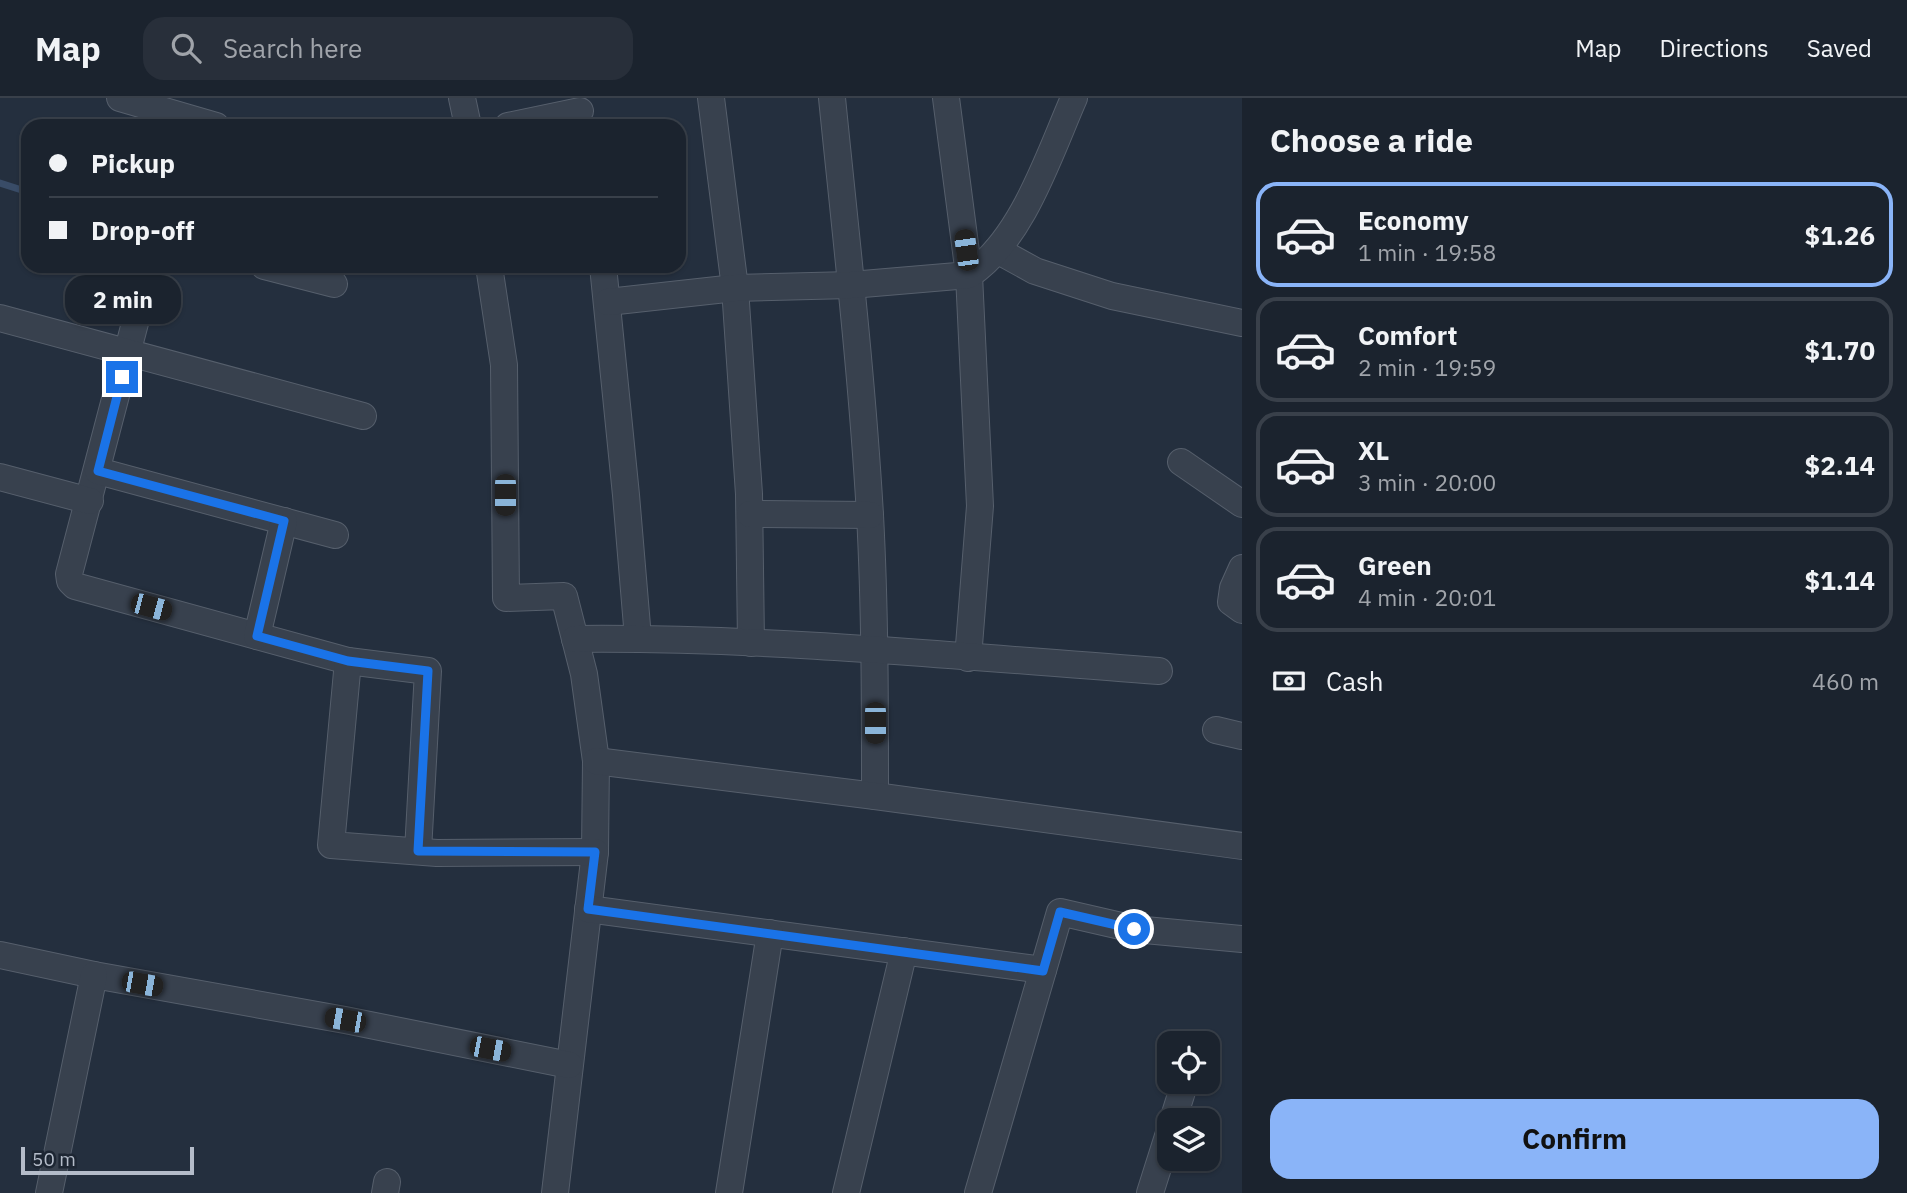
<!DOCTYPE html>
<html lang="en">
<head>
<meta charset="utf-8">
<style>
	:root { --surface:#1b232e; --page:#282f3a; --text:#f1f3f6; --muted:#a0a4aa; --line:#39404a; --accent:#8ab4f8 }
	body { margin:0; font-family:"IBM Plex Sans",sans-serif; background:var(--page); color:var(--text); height:100vh; display:flex; flex-direction:column; font-size:26px; white-space:nowrap }
	* { box-sizing:border-box; margin:0 }
	p { font-size:23px; color:var(--muted) }
	.icon { flex:none; width:38px; height:38px; fill:none; stroke:currentColor; stroke-width:2; stroke-linecap:round; stroke-linejoin:round }
	.map { position:relative; flex:1; overflow:hidden }
	.side { display:flex; flex-direction:column; background:var(--surface); width:665px }
	.side>* { flex:none }
	.top-card { position:absolute; left:21px; top:21px; width:665px; height:154px; border-radius:21px; box-shadow:0 2px 5px #0004,0 0 0 2px var(--line); display:grid; align-content:center; height:154px; padding:0 28px; background:var(--surface) }
	.controls { position:absolute; left:1157px; top:933px; display:grid; gap:14px }
	.controls a { display:grid; place-items:center; width:63px; height:63px; border-radius:14px; background:var(--surface); box-shadow:0 2px 5px #0004,0 0 0 2px var(--line); font-size:35px }
	.scale { position:absolute; left:21px; bottom:18px; width:173px; box-sizing:border-box; padding-left:7px; border:4px solid #b4bcc9; border-top:0; font-size:19px; line-height:24px; white-space:nowrap; color:#b4bcc9; -webkit-text-stroke:5px #1d2633; paint-order:stroke }
	.end { position:absolute; width:32px; height:32px; margin:-16px; border:9px solid #1a73e8; background:#fff; box-shadow:0 0 0 4px #fff }
	.from { border-radius:50% }
	.bubble { position:absolute; height:49px; border-radius:21px; background:var(--surface); box-shadow:0 2px 5px #0004,0 0 0 2px var(--line); font-size:23px; font-weight:700; line-height:49px; text-align:center }
	.car { position:absolute; width:21px; height:42px; margin:-21px -10px; border-radius:9px; box-shadow:0 0 5px 2px #0007; background:linear-gradient(#222 24%,#8ab4d8 0 40%,#222 0 76%,#8ab4d8 0 86%,#222 0) }
	.top-card b { display:flex; align-items:center; gap:24px; height:66px; font-size:26px }
	.top-card b+b { border-top:2px solid var(--line) }
	.top-card i { width:18px; height:18px; background:var(--text) }
	ul { padding:0; list-style:none }
	li { display:flex; align-items:center; gap:21px; height:105px; margin:0 14px 10px; padding:0 14px; border:4px solid var(--line); border-radius:21px }
	li div { flex:1 }
	li b { display:block; font-size:26px }
	li em { font-style:normal; font-weight:700 }
	li.active { border-color:var(--accent) }
	li>.icon { width:63px; height:63px; stroke-width:1.5 }
	h2 { padding:0 28px; font-size:32px; line-height:84px }
	.pay { display:flex; align-items:center; gap:18px; height:77px; padding:0 28px; font-size:26px }
	.pay p { margin-inline-start:auto }
	.action { display:flex; gap:14px; margin-top:auto; padding:14px 28px }
	.action a { flex:1; height:80px; border-radius:21px; background:var(--accent); color:#111; font-size:28px; font-weight:700; line-height:80px; text-align:center }
	header { display:flex; align-items:center; gap:42px; box-sizing:border-box; height:98px; padding:0 35px; background:var(--surface); border-bottom:2px solid var(--line) }
	header strong { font-size:33px }
	nav { display:flex; gap:38px; margin-inline-start:auto; font-size:24px }
	.search { width:490px; height:63px; background:var(--page); display:flex; align-items:center; gap:18px; box-sizing:border-box; padding:0 24px; border-radius:21px; color:var(--muted); font-size:26px }
	main { display:flex; flex:1; min-height:0 }
	.map>svg:first-child { display:block }
	.lines { fill:none; stroke-linecap:round; stroke-linejoin:round }
	.stream { stroke:#394c67; stroke-width:7 }
	.street-casing { stroke:#565f6c; stroke-width:28 }
	.street { stroke:#38414e; stroke-width:26 }
	.route { stroke:#1a73e8; stroke-width:9 }
</style>
</head>
<body>
<header>
<strong>Map</strong>
<div class="search"><svg class="icon" aria-label="search" viewBox="0 0 24 24"><circle cx="10" cy="10" r="6"/><path d="M15 15l6 6"/></svg>Search here</div>
<nav><a>Map</a><a>Directions</a><a>Saved</a></nav>
</header>
<main>
<div class="map">
<svg width="1242" height="1095" viewBox="0 0 1242 1095">
	<rect width="100%" height="100%" fill="#242f3e"/>
	<g class="lines">
		<!-- stream -->
		<g class="stream">
			<polyline points="135,28 147,15"/>
			<polyline points="0,85 28,94"/>
		</g>
		<defs>
			<g id="street">
				<polyline points="120,0 216,28"/>
				<polyline points="462,0 468,28"/>
				<polyline points="711,0 735,190 749,396 751,545"/>
				<path d="M832 0C846 139 862 278 870 417 875 511 875 604 875 698"/>
				<polyline points="946,0 969,177 980,408 968,560"/>
				<polyline points="508,28 580,13"/>
				<polyline points="997,152 1035,173 1112,198 1242,225"/>
				<polyline points="150,168 69,476 70,483 75,488 348,563 428,573 418,753"/>
				<polyline points="264,168 334,186"/>
				<polyline points="489,168 504,267 506,500 564,498 584,576 596,663 595,754 555,1095"/>
				<polyline points="603,168 626,397 638,540"/>
				<path d="M608 204 735 190 851 187 969 177C1022 142 1049 57 1074 0"/>
				<polyline points="0,220 363,318"/>
				<polyline points="1181,364 1242,406"/>
				<polyline points="98,373 335,437"/>
				<polyline points="0,379 90,403"/>
				<polyline points="750,416 870,417"/>
				<polyline points="1242,470 1233,490 1231,504 1242,512"/>
				<polyline points="257,538 284,423"/>
				<path d="M575 541C770 539 965 559 1159 573"/>
				<polyline points="348,563 331,747 437,755 595,754"/>
				<polyline points="1216,632 1242,638"/>
				<polyline points="596,663 875,698 1242,748"/>
				<polyline points="588,811 1043,872"/>
				<polyline points="0,857 94,877 345,922 569,967"/>
				<polyline points="1173,1022 1185,984"/>
				<polyline points="49,1095 94,877"/>
				<polyline points="385,1095 387,1084"/>
				<polyline points="729,1095 770,835"/>
				<polyline points="846,1095 904,853"/>
				<polyline points="978,1095 1060,814 1134,831 1242,841"/>
				<polyline points="1150,1095 1169,1035"/>
			</g>
		</defs>
		<!-- street casing -->
		<use href="#street" class="street-casing"/>
		<!-- street -->
		<use href="#street" class="street"/>
	</g>
	<g class="lines">
		<!-- route -->
		<polyline class="route" points="122,279 98,373 284,423 257,538 348,563 428,573 418,753 595,754 588,811 1043,873 1060,814 1134,831"/>
	</g>
</svg>
<div class="controls">
<a><svg class="icon" aria-label="locate" viewBox="0 0 24 24"><circle cx="12" cy="12" r="6"/><path d="M12 2v4M12 18v4M2 12h4M18 12h4"/></svg></a>
<a><svg class="icon" aria-label="layers" viewBox="0 0 24 24"><path d="M12 4l9 5-9 5-9-5zM3 14l9 5 9-5"/></svg></a>
</div>
<div class="scale">50 m</div>
<i class="end from" style="left:1134px;top:831px"></i>
<i class="end" style="left:122px;top:279px"></i>
<div class="bubble" style="left:65px;top:177px;width:116px">2 min</div>
<i class="car" style="left:966px;top:152px;rotate:352deg"></i>
<i class="car" style="left:505px;top:397px;rotate:180deg"></i>
<i class="car" style="left:151px;top:509px;rotate:105deg"></i>
<i class="car" style="left:875px;top:625px;rotate:180deg"></i>
<i class="car" style="left:142px;top:886px;rotate:100deg"></i>
<i class="car" style="left:345px;top:922px;rotate:280deg"></i>
<i class="car" style="left:490px;top:951px;rotate:101deg"></i>
<div class="top-card">
<b><i class="from"></i>Pickup</b>
<b><i></i>Drop-off</b>
</div>
</div>
<section class="side">
<h2>Choose a ride</h2>
<ul>
<li class="active"><svg class="icon" aria-label="car" viewBox="0 0 24 24"><path d="M5 17H2v-5l4-1 3-4h7l3 4 3 1v5h-3M9 17h6M6 11h13"/><circle cx="7" cy="17" r="2"/><circle cx="17" cy="17" r="2"/></svg><div><b>Economy</b><p>1 min · 19:58</p></div><em>$1.26</em></li>
<li><svg class="icon" aria-label="car" viewBox="0 0 24 24"><path d="M5 17H2v-5l4-1 3-4h7l3 4 3 1v5h-3M9 17h6M6 11h13"/><circle cx="7" cy="17" r="2"/><circle cx="17" cy="17" r="2"/></svg><div><b>Comfort</b><p>2 min · 19:59</p></div><em>$1.70</em></li>
<li><svg class="icon" aria-label="car" viewBox="0 0 24 24"><path d="M5 17H2v-5l4-1 3-4h7l3 4 3 1v5h-3M9 17h6M6 11h13"/><circle cx="7" cy="17" r="2"/><circle cx="17" cy="17" r="2"/></svg><div><b>XL</b><p>3 min · 20:00</p></div><em>$2.14</em></li>
<li><svg class="icon" aria-label="car" viewBox="0 0 24 24"><path d="M5 17H2v-5l4-1 3-4h7l3 4 3 1v5h-3M9 17h6M6 11h13"/><circle cx="7" cy="17" r="2"/><circle cx="17" cy="17" r="2"/></svg><div><b>Green</b><p>4 min · 20:01</p></div><em>$1.14</em></li>
</ul>
<div class="pay"><svg class="icon" aria-label="cash" viewBox="0 0 24 24"><path d="M3 7h18v10H3z"/><circle cx="12" cy="12" r="2"/></svg>Cash<p>460 m</p></div>
<div class="action"><a>Confirm</a></div>
</section>
</main>
</body>
</html>
